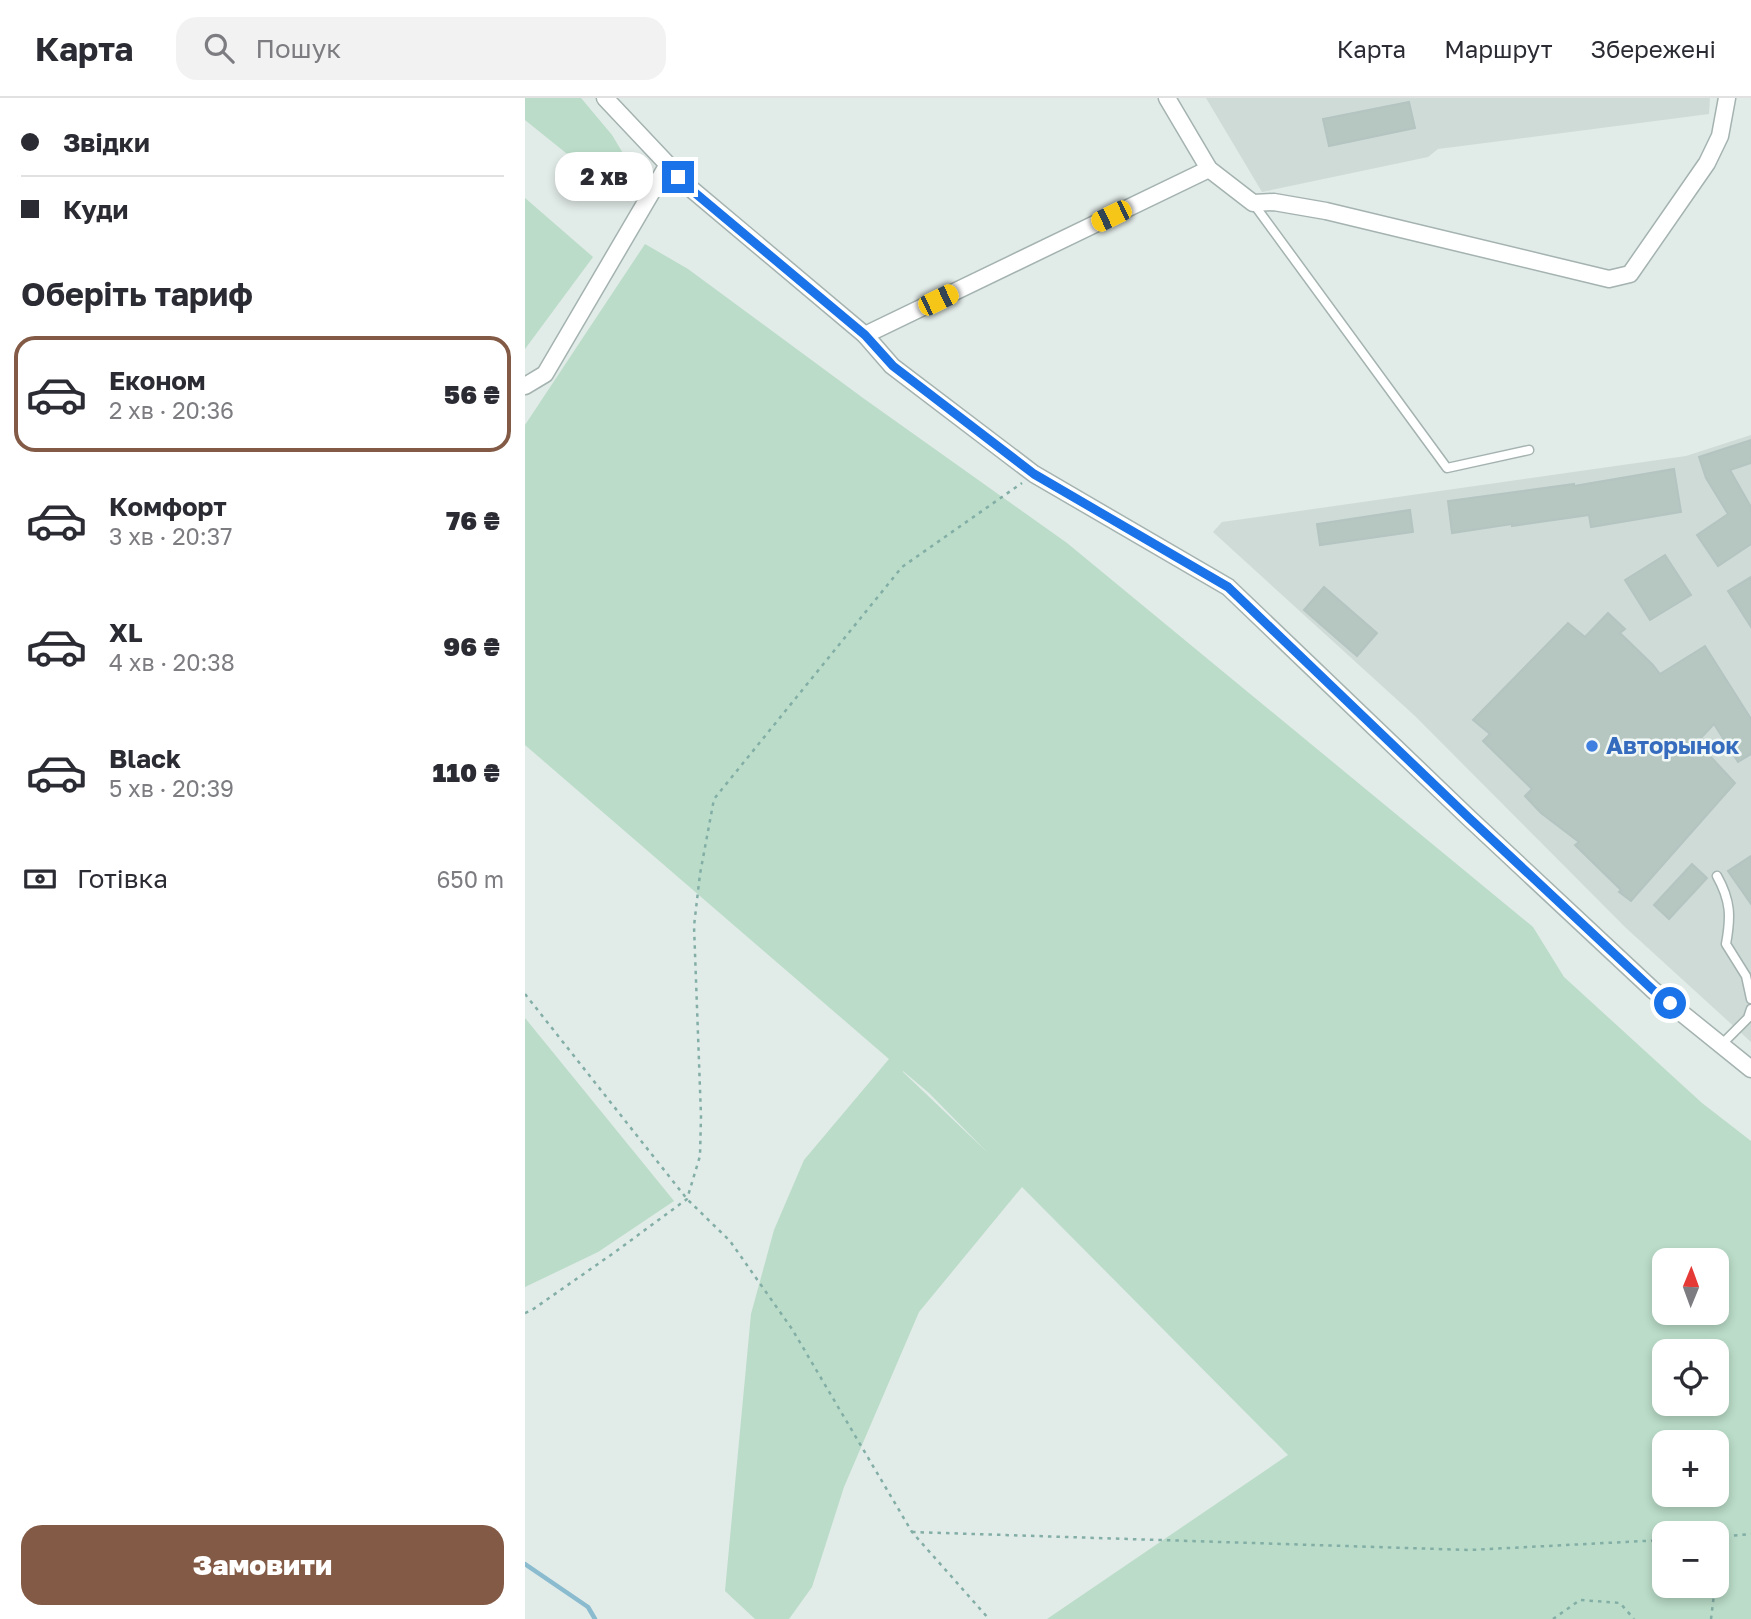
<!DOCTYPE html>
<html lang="uk">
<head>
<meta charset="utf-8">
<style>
	:root { --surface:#fff; --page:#f2f2f3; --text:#2b2b33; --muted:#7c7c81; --line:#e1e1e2; --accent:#825a45 }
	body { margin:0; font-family:"Golos Text",sans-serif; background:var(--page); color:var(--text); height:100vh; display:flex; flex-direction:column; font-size:26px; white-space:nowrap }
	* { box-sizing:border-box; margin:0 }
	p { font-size:23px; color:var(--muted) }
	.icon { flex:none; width:38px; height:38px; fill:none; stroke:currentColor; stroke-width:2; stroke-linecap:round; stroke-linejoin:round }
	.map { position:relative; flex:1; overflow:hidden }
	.panel { display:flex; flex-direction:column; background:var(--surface); width:525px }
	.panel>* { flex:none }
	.banner { display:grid; align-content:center; height:154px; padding:0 21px; background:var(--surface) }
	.needle { width:46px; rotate:1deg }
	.controls { position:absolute; left:1127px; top:1150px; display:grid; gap:14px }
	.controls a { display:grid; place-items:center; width:77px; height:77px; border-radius:14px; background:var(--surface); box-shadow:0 4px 10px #0003; font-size:35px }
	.end { position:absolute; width:32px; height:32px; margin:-16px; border:9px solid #1a73e8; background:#fff; box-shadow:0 0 0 4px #fff }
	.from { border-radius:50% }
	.bubble { position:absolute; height:49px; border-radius:21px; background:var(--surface); box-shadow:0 4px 10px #0003; font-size:23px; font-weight:800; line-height:49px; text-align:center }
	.car { position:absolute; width:21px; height:42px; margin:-21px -10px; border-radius:9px; box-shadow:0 0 5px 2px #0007; background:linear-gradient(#f5c518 24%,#345 0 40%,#f5c518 0 76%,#345 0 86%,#f5c518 0) }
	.banner b { display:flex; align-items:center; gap:24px; height:66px; font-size:26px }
	.banner b+b { border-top:2px solid var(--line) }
	.banner i { width:18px; height:18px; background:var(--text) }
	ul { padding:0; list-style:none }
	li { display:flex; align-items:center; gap:21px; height:116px; margin:0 14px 10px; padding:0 7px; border:4px solid transparent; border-radius:21px }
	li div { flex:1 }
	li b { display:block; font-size:26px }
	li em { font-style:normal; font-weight:800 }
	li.active { border-color:var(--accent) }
	li>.icon { width:63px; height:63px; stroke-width:1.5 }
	h2 { padding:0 21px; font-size:32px; line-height:84px }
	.pay { display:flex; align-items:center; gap:18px; height:77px; padding:0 21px; font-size:26px }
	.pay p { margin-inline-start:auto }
	.action { display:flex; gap:14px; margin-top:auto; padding:14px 21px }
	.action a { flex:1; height:80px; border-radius:21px; background:var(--accent); color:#fff; font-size:28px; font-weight:800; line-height:80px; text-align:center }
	header { display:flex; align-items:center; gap:42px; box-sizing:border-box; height:98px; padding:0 35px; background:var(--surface); border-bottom:2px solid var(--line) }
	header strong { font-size:33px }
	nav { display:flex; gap:38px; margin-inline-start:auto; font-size:24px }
	.search { width:490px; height:63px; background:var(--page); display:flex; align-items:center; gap:18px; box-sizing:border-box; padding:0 24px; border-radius:21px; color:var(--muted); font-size:26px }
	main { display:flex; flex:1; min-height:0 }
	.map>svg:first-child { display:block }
	.built { fill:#cfdbd7 }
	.green { fill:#badcc8; fill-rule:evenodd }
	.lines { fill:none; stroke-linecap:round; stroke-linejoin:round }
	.stream { stroke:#8abbcf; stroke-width:4.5 }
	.building { fill:#b6c6c1; stroke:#b4c4c0; stroke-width:2 }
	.lane-casing { stroke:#a4b3b0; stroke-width:11 }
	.street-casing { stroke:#a4b3b0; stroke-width:19 }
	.path { stroke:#82aea6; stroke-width:2.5; stroke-dasharray:3.5 5; stroke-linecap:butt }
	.lane { stroke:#fff; stroke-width:8 }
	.street { stroke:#fff; stroke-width:16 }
	.route { stroke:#1a73e8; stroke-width:9 }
	.shop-dot { fill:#3f7fe0; stroke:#f1f8f5; stroke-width:2.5 }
	.labels { text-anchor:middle; stroke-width:5; stroke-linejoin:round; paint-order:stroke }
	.shop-label { font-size:24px; font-weight:bold; fill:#366cbe; stroke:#f1f8f5; text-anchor:start }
</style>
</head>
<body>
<header>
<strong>Карта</strong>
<div class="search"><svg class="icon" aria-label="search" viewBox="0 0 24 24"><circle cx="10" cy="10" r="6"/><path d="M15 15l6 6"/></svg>Пошук</div>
<nav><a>Карта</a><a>Маршрут</a><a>Збережені</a></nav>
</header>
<main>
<section class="panel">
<div class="banner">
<b><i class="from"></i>Звідки</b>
<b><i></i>Куди</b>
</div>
<h2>Оберіть тариф</h2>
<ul>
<li class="active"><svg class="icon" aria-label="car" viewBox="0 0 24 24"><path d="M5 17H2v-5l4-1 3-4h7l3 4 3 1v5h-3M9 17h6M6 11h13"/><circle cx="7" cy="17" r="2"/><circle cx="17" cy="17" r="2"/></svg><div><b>Економ</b><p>2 хв · 20:36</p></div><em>56 ₴</em></li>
<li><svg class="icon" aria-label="car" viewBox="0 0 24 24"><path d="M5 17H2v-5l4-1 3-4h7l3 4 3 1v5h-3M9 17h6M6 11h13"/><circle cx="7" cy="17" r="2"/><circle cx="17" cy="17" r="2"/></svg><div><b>Комфорт</b><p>3 хв · 20:37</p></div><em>76 ₴</em></li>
<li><svg class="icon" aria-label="car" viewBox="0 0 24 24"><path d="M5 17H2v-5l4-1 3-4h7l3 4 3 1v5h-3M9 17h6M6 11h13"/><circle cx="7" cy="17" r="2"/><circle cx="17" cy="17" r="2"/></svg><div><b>XL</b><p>4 хв · 20:38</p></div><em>96 ₴</em></li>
<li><svg class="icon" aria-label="car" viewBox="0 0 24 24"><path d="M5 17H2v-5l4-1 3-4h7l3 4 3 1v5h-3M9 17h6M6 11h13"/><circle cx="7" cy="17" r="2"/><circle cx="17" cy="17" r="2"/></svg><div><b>Black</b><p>5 хв · 20:39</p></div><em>110 ₴</em></li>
</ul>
<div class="pay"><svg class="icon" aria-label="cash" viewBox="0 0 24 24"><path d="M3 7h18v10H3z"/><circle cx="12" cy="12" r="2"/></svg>Готівка<p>650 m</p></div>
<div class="action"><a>Замовити</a></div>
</section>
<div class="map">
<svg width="1226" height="1521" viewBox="0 0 1226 1521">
	<rect width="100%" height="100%" fill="#e1ebe8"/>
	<!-- built -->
	<g class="built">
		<polygon points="681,0 1185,0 1184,16 913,51 903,59 737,94"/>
		<polygon points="1226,337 1226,944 1101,830 890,618 688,434 697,424 1161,358"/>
	</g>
	<!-- green -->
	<g class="green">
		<polygon points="0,0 56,0 87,37 99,57 90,74 68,61 41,55 0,22"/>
		<polygon points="0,100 68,159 0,251"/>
		<path d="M120 146 163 171 338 300 542 445 1008 829 1039 879 1177 1005 1226 1043V1521H522L763 1357 497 1089 394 1214 319 1389 287 1489 264 1521H230L200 1493 226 1216 249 1132 279 1062 364 961 0 647V327ZM378 973 404 995 463 1055 378 974ZM1139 1162H1192V1214H1139ZM1139 1253H1192V1306H1139ZM1192 1344V1396H1139V1344ZM1192 1435V1488H1139V1435Z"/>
		<polygon points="0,920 149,1103 73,1154 0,1189"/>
	</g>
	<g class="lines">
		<!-- stream -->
		<polyline class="stream" points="0,1466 63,1509 70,1521"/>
	</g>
	<!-- building -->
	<g class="building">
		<polygon points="884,4 890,30 804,48 798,21"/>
		<polygon points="1226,342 1226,365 1205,372 1226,409 1226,446 1193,468 1172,437 1203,416 1181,380 1174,359"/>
		<polygon points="1149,371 1156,414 1066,429 1064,417 987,428 987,426 927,435 923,403 1049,386 1049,388"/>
		<polygon points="885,412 888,434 795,447 792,426"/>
		<polygon points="1140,457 1166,497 1125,522 1100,482"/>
		<polygon points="1226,479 1226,529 1203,493"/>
		<polygon points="799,489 852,535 832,558 779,512"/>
		<polygon points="1083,515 1100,531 1095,535 1128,567 1135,576 1180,548 1226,621 1226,656 1213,664 1189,626 1172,644 1210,685 1106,803 1094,794 1096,792 1050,747 1054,744 1016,715 1000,698 1007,691 958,643 965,636 948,622 1043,525 1060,539"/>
		<polygon points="1226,758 1226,806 1203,773"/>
		<polygon points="1167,766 1182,780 1144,821 1129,807"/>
	</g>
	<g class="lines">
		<defs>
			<g id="lane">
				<polyline points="728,105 922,370 1004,352"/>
				<path d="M1192 778C1206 803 1206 819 1201 846L1221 878 1226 901"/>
				<polyline points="1196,947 1223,920 1226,911"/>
			</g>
			<g id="street">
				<polyline points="80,0 164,89 340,237 367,268 509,376 703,489 944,720 1128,892 1226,971"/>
				<polyline points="642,0 684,71 728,105 749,104 801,113 1084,181 1105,176 1182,65 1195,38 1202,0"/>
				<polyline points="340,237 684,71"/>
				<polyline points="0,288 20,276 142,68"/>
			</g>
		</defs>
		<!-- lane casing -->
		<use href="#lane" class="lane-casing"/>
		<!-- street casing -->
		<use href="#street" class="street-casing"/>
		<!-- path -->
		<g class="path">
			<polyline points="0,896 162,1101 205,1143 267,1231 387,1434 464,1521"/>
			<polyline points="0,1215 7,1212 90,1154 162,1101 175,1058 176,1018 169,828 175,776 189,701 377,469 497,385"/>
			<polyline points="387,1434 944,1452 1139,1442"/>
			<polyline points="1192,1439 1226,1436"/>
			<polyline points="1192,1476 1197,1439"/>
			<polyline points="1028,1521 1055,1502 1095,1505 1109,1521"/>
			<polyline points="1186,1521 1190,1488"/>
		</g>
		<!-- lane -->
		<use href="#lane" class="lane"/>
		<!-- street -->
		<use href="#street" class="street"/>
	</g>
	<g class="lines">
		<!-- route -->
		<polyline class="route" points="153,79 163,89 340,237 368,268 509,376 703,489 944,720 1128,892 1145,905"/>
	</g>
	<!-- markers -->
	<circle class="shop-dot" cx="1067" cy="648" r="7"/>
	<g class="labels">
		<!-- shop labels -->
		<g class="shop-label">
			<text x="1081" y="656">Авторынок</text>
		</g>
	</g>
</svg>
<div class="controls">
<a><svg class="needle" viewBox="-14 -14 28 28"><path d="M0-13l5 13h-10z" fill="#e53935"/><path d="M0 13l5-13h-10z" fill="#7c7c81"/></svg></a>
<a><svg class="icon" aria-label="locate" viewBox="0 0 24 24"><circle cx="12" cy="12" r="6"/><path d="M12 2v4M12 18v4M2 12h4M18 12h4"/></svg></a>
<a>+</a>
<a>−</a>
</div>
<i class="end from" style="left:1145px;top:905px"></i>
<i class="end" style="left:153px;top:79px"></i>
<div class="bubble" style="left:30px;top:54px;width:98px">2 хв</div>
<i class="car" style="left:586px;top:118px;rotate:244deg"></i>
<i class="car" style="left:413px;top:202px;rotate:64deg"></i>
</div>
</main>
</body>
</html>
